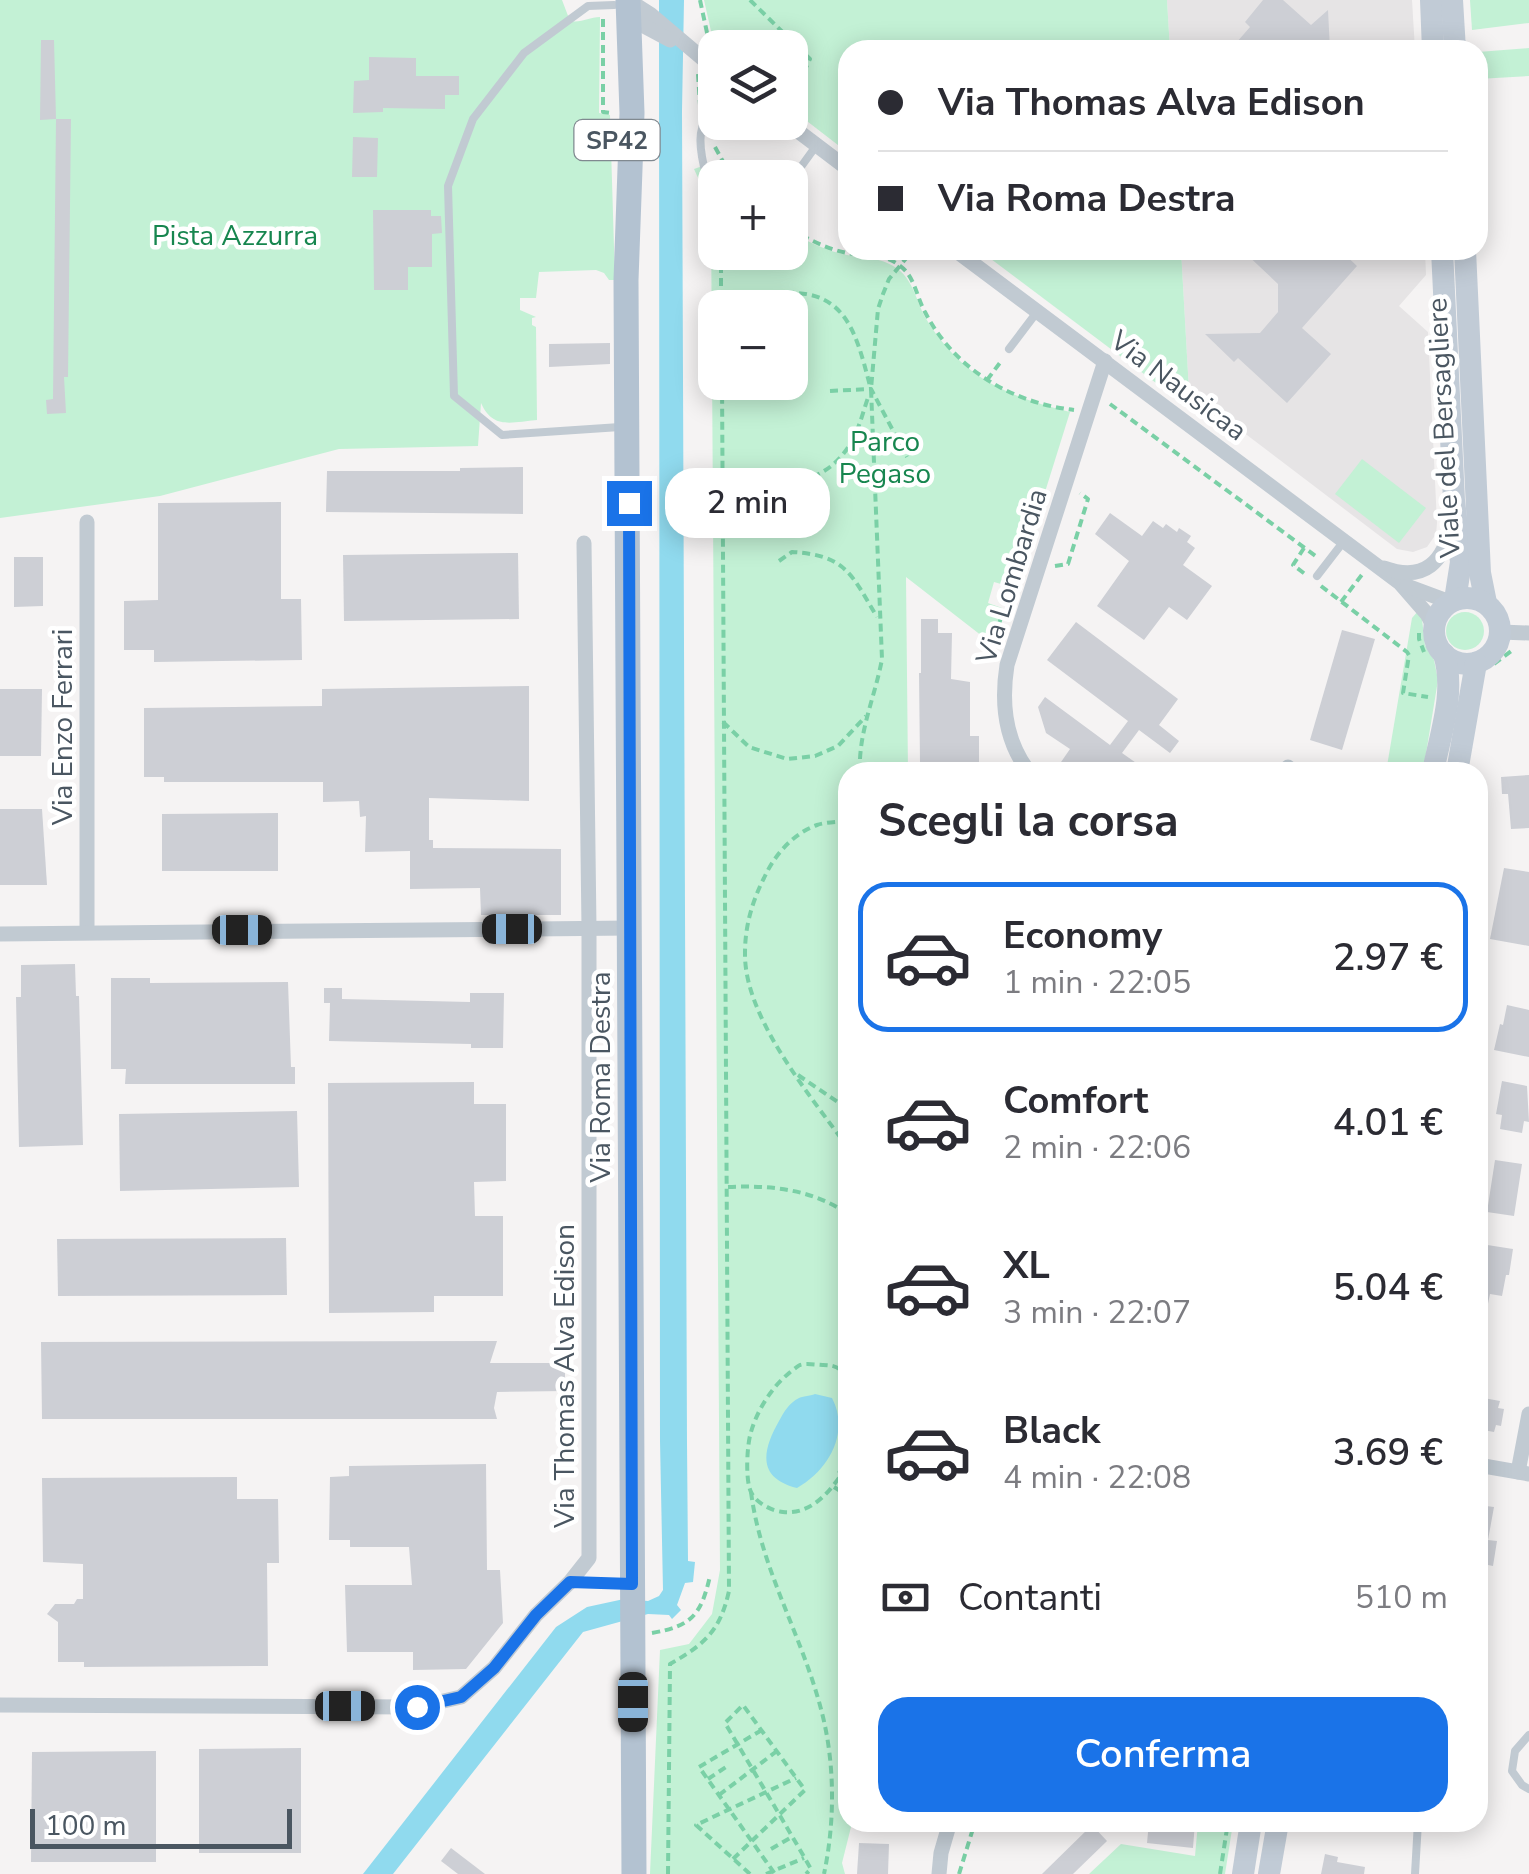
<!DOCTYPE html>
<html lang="it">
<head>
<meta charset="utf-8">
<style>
	:root { --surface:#fff; --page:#f2f2f3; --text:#2b2b33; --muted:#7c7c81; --line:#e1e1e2; --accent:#1a73e8 }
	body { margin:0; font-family:"Nunito Sans",sans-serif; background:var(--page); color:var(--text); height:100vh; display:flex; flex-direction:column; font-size:38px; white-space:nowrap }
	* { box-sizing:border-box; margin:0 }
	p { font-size:32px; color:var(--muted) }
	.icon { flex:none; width:55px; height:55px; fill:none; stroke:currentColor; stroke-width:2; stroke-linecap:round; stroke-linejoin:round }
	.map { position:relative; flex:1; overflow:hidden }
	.panel { position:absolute; left:838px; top:762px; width:650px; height:1070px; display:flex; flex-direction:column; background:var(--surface); border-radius:30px; box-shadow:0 5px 25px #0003 }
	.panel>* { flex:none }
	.guide { position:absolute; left:838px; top:40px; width:650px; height:220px; border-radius:30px; box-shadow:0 5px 25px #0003; display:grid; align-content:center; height:220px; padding:0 40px; background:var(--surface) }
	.controls { position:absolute; left:698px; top:30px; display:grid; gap:20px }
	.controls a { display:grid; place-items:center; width:110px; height:110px; border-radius:20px; background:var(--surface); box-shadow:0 5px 25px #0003; font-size:50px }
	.scale { position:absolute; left:30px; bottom:25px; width:262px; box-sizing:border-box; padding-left:10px; border:5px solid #4a5661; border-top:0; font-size:28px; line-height:35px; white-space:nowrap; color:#4a5661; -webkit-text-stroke:8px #fff; paint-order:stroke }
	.end { position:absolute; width:45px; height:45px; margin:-22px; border:12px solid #1a73e8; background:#fff; box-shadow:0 0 0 5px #fff }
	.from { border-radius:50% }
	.bubble { position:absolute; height:70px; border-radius:30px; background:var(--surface); box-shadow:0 5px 25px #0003; font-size:32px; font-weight:600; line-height:70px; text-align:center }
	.car { position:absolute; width:30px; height:60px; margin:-30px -15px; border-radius:12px; box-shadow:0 0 8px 2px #0007; background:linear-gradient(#222 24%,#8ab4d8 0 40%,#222 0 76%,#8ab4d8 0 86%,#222 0) }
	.guide b { display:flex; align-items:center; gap:35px; height:95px; font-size:38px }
	.guide b+b { border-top:2px solid var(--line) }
	.guide i { width:25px; height:25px; background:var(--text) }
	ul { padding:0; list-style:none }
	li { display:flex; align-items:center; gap:30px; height:150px; margin:0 20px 15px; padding:0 20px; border:5px solid transparent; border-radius:30px }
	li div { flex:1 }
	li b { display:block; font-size:38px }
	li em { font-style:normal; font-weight:600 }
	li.selected { border-color:var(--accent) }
	li>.icon { width:90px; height:90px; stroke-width:1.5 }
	h2 { padding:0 40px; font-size:45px; line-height:120px }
	.pay { display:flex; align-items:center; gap:25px; height:110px; padding:0 40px; font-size:38px }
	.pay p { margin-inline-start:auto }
	.cta { display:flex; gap:20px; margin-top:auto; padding:20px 40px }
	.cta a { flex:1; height:115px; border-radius:30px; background:var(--accent); color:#fff; font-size:40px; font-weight:600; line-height:115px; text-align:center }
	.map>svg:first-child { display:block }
	.education { fill:#e6e4e5 }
	.green { fill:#c3f1d5; fill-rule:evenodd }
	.water { fill:#90daee }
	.building { fill:#cdcfd5 }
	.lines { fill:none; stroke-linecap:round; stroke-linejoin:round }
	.path { stroke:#7ad0a6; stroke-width:4; stroke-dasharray:8 5; stroke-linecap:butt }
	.lane { stroke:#c1cad2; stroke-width:8 }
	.street { stroke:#c1cad2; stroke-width:15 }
	.secondary { stroke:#c1cbd6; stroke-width:22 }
	.primary { stroke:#b3c2d1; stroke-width:25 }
	.route { stroke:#1a73e8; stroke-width:12 }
	.labels { text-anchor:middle; stroke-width:9; stroke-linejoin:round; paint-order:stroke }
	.shield { fill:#fff; stroke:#808990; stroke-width:2.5 }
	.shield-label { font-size:25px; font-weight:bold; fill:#4a5661 }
	.park-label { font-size:28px; fill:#17864f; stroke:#fff }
	.street-label { font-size:28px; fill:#4a5661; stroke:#fff }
</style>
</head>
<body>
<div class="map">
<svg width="1529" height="1874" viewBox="0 0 1529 1874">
	<rect width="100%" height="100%" fill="#f5f3f3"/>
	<!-- education -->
	<g class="education">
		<polygon points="1167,0 1412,0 1415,50 1170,50"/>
		<polygon points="1181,250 1425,250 1426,275 1399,306 1428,332 1437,523 1436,534 1427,547 1413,552 1397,549 1189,391"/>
	</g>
	<!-- green -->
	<g class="green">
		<path d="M0 0H562L570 21C582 23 589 17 600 17L599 113 610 115 615 280H609L604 273 596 270 539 272 536 298H520V310L536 317 532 318V325L536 327 537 420C512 422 493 430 481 403L478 446 339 449 160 496 0 518Z"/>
		<polygon points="704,0 1167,0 1170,50 848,50 847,152 790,108 790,48 715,49"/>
		<polygon points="1470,0 1529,0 1529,23 1472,30"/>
		<polygon points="1529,48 1529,76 1478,79 1478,52"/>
		<path d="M717 161 729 177 715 178V252H790V232C808 242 827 251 847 255 866 259 883 257 899 270 913 281 917 302 925 317 961 377 1006 396 1070 412L1015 588 994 582 988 603 1002 608 991 643 906 577 908 772H848V1822L852 1823 842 1863 845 1874H650L660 1650 689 1644 712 1614 720 1570 711 216 705 193 694 169ZM715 308H790V382H715Z"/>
		<polygon points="979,250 1181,250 1189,391 1176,398"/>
		<polygon points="1362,459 1426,508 1399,543 1335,494"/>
		<polygon points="1419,610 1422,619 1425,645 1434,660 1438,680 1423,772 1386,772 1412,618"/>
		<circle cx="1465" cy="631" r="19"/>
		<polygon points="1198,1823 1233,1823 1225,1874 1089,1874 1121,1844 1195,1856"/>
	</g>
	<!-- water -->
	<g class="water">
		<polygon points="659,0 684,0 682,111 687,1443 688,1561 695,1562 693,1582 685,1583 677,1605 681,1610 672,1619 669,1615 648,1614 583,1632 393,1874 363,1874 556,1627 587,1607 624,1599 648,1601 659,1596 663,1590 660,1441"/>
		<path d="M815 1394 832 1398C850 1432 829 1470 797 1488 757 1478 762 1451 779 1421 784 1412 789 1403 799 1398 801 1397 813 1395 815 1394Z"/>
	</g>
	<!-- building -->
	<g class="building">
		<polygon points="1263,0 1283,0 1311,25 1328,10 1330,50 1230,50 1250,27 1245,22"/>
		<polygon points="41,40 54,40 56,119 40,120"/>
		<polygon points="369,57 416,58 416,76 459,76 459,95 445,95 445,109 383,108 383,112 353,113 354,81 369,80"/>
		<polygon points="56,119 71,119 68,377 64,377 66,413 47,414 46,400 53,399"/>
		<polygon points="353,137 378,138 377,177 352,177"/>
		<polygon points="373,210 431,210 431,216 441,216 442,233 432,234 432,267 408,267 408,290 374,290"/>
		<polygon points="1242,250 1340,250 1357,266 1302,328 1331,354 1287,403 1238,358 1234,362 1205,334 1260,333 1278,312 1278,284"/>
		<polygon points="610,343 610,364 549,367 549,344"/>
		<polygon points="523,467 523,514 326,512 327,471 460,471 460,468"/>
		<polygon points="281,502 281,599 301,599 302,660 154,662 154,650 124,650 124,601 158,600 158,503"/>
		<polygon points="1110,513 1142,536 1153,521 1163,528 1166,524 1177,532 1179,528 1191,536 1187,542 1195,548 1183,565 1212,586 1187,620 1169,607 1144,640 1097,606 1129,561 1095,534"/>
		<polygon points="518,553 519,619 344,621 343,555"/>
		<polygon points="14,557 43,557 43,606 14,607"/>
		<polygon points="921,619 938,619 938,633 952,633 951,679 970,682 970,736 979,736 979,764 920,763 919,673 921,673"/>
		<polygon points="1076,622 1178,699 1159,725 1179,741 1170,753 1139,730 1122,753 1149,772 1069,772 1059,765 1070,749 1046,733 1038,707 1045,697 1110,745 1128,721 1047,660"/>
		<polygon points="1342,630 1375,639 1342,750 1310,740"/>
		<polygon points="529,686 529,801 429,798 429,840 433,840 433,848 561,849 561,915 481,915 480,888 410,889 410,851 365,852 366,816 360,817 359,801 323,802 323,782 164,782 164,777 144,777 144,708 322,706 322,689"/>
		<polygon points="0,689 42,689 41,756 0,756"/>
		<polygon points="1529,775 1529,828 1511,829 1508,794 1502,794 1501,777"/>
		<polygon points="0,809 42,809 47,885 0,885"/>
		<polygon points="278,813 278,871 162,871 162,814"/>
		<polygon points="1504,868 1529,872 1529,946 1490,939"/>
		<polygon points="75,964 76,996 79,996 83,1145 19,1147 16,997 21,997 21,965"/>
		<polygon points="111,978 150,978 150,983 288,982 291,1067 295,1067 295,1084 125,1084 126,1069 111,1069"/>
		<polygon points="324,988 342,988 342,999 470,1002 470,993 504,993 503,1048 471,1048 471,1044 329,1041 330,1003 324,1003"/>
		<polygon points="1507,1005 1529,1010 1529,1057 1494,1050 1500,1024 1503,1025"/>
		<polygon points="1502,1081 1527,1086 1529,1122 1524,1121 1522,1133 1500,1129 1502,1115 1496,1114"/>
		<polygon points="474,1082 474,1104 506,1104 506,1181 474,1182 475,1216 503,1216 503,1296 434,1296 434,1312 329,1313 328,1083"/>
		<polygon points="297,1111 299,1187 120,1191 119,1114"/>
		<polygon points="1495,1160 1522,1164 1514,1216 1487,1212"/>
		<polygon points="286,1238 287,1295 58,1296 57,1239"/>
		<polygon points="1481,1244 1513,1249 1509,1275 1506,1275 1502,1296 1490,1294 1484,1323 1478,1323 1478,1269"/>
		<polygon points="497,1341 490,1363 565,1363 565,1391 497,1392 494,1408 497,1419 42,1419 41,1342"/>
		<polygon points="1478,1397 1500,1401 1498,1408 1504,1409 1501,1426 1496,1425 1494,1432 1478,1429"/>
		<polygon points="486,1464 487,1570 500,1570 503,1623 466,1669 413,1670 413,1652 347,1652 345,1585 412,1585 409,1547 350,1547 350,1540 329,1540 330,1477 349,1476 349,1466"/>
		<polygon points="237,1477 237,1499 278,1499 279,1563 267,1563 268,1666 84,1667 84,1662 58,1662 58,1622 47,1614 55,1604 74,1604 77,1599 83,1599 83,1564 43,1562 42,1478"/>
		<polygon points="1478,1505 1494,1507 1488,1540 1497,1541 1493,1566 1478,1563"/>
		<polygon points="301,1748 301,1853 199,1853 199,1749"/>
		<polygon points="156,1751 156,1862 31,1862 32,1752"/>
		<polygon points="1149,1822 1195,1822 1193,1848 1147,1843"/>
		<polygon points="1092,1825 1107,1841 1073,1874 1042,1874"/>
		<polygon points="859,1843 889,1844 888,1874 857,1874"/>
		<polygon points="451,1848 485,1874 458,1874 441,1861"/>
		<polygon points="1325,1854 1338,1857 1337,1862 1365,1867 1364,1874 1321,1874"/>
	</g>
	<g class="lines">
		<!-- path -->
		<g class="path">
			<polyline points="700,0 709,42"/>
			<polyline points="750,0 810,59 790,102"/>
			<polyline points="603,19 603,112 610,113"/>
			<polyline points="698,74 700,105"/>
			<polyline points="715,147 732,178"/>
			<path d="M790 229C808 239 827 249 847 253 865 257 883 253 899 265 915 276 916 296 925 312 954 369 1012 403 1074 410"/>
			<polyline points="721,252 721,308"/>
			<path d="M773 294C844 285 855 328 870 386"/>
			<polyline points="987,380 1002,360"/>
			<polyline points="830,391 871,389 907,457"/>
			<polyline points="1110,404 1317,557 1319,556"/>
			<path d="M723 470C769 483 818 494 849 446 859 431 863 411 869 395"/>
			<polyline points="1304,548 1293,565 1305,574"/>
			<path d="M779 561 792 552C846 555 852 575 877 617"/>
			<polyline points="1055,566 1068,564 1088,499 1080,493"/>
			<polyline points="1321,586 1407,652 1409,655 1403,693 1428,697"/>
			<polyline points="1341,602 1364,572"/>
			<polyline points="1419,633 1419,639 1424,652"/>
			<polyline points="999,646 993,644 1003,611 1008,612"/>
			<polyline points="1494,664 1514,649"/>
			<polyline points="723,722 749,747 787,759 815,756 838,746 866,716"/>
			<path d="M860 772C858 733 875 697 882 659L871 389 878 309 883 294 889 279 913 250"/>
			<path d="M848 821C838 822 826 822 817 825 792 834 774 856 764 878 752 902 745 926 745 953 744 1018 811 1096 848 1148"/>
			<polyline points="798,1075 848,1109"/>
			<path d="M728 1187C770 1185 812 1189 848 1214"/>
			<path d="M848 1379C842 1368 835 1365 823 1365 817 1365 806 1363 800 1365 799 1365 789 1373 788 1374 771 1388 757 1411 751 1432 747 1444 745 1480 751 1492 756 1503 772 1511 783 1512 814 1515 833 1488 848 1464"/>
			<polyline points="839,1473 848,1453"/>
			<polyline points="834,1487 848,1496"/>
			<path d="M751 1492C761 1570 803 1637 822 1713 835 1764 835 1822 824 1874"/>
			<path d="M652 1633C692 1626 701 1615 710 1576"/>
			<polyline points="762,1730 699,1767 775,1874"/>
			<polyline points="708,1779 729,1765"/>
			<polyline points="719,1795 777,1751"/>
			<polyline points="771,1849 792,1837"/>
			<path d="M733 1859 805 1790 743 1705 725 1723C754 1772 783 1820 811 1869L806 1874"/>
			<path d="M668 1874 670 1664C705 1644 720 1631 729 1591L722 382"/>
			<polyline points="750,1874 696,1825 796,1778"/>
			<polyline points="766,1874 804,1858"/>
			<polyline points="959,1874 975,1822"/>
			<polyline points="1220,1874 1228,1822"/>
		</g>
		<!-- lane -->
		<g class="lane">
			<polyline points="614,5 588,6 524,53 473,119 448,186 454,396 502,435 620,427"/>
			<path d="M704 167C698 140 698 126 715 103"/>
			<polyline points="790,182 816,146"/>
			<polyline points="1009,349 1037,312"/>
			<polyline points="1317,576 1344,541"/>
			<polyline points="570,1582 626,1584"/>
			<polyline points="1529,1735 1515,1751 1512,1771 1522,1785 1529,1789"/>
			<polyline points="1415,1874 1418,1822"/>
		</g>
		<!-- street -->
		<g class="street">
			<polyline points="628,6 639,7 650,14 715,69"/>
			<polyline points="630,9 640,24 670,40"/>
			<polyline points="786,122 848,169"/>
			<polyline points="955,250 1400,583 1427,614 1434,627"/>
			<path d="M1384 568C1425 583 1444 561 1452 524"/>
			<polyline points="1407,586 1450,602"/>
			<polyline points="1501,632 1529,633"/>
			<path d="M1029 772C1005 741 1001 703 1007 665L1105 361"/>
			<polyline points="1283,772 1288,767"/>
			<polyline points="87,932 87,522"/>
			<polyline points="0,934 630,928"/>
			<polyline points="1478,1465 1529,1474"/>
			<polyline points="1518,1472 1529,1414"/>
			<polyline points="0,1705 417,1707 461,1697 494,1668 536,1615 570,1582 589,1558 589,928 584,543"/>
			<polyline points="939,1874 941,1853 950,1822"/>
		</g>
		<!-- secondary -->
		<g class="secondary">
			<polyline points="1431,0 1433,50"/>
			<polyline points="1452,0 1455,50"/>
			<polyline points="1442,250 1454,500 1461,562 1455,600"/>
			<polyline points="1465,250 1480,573 1486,603"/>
			<circle cx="1467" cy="631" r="33"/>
			<path d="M1433 772C1440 734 1456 693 1444 654"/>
			<polyline points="1457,772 1476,663"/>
			<polyline points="1243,1874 1251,1822"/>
			<polyline points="1269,1874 1278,1822"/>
		</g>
		<!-- primary -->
		<polyline class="primary" points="628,0 632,113 626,280 634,1874"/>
	</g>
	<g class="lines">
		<!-- route -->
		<polyline class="route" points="417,1707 461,1697 494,1668 536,1615 570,1582 632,1584 629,503"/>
	</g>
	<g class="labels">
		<!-- shield labels -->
		<rect class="shield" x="574.5" y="120" width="85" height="40" rx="8"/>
		<g class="shield-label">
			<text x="617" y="149">SP42</text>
		</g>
		<!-- park labels -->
		<g class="park-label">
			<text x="235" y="245">Pista Azzurra</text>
			<text x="885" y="451">Parco<tspan x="885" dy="32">Pegaso</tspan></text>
		</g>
		<!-- street labels -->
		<g class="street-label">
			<text transform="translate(1179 385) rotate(37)" y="10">Via Nausicaa</text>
			<text transform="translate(1443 428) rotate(-93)" y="10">Viale del Bersagliere</text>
			<text transform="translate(1011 576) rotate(-73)" y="10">Via Lombardia</text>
			<text transform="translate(62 727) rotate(-90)" y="10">Via Enzo Ferrari</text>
			<text transform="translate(600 1077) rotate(-90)" y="10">Via Roma Destra</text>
			<text transform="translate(564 1376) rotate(-90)" y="10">Via Thomas Alva Edison</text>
		</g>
	</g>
</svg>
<div class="controls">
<a><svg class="icon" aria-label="layers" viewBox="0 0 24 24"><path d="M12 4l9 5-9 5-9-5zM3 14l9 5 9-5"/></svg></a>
<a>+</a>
<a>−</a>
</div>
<div class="scale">100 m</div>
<i class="end from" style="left:417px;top:1707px"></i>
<i class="end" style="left:629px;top:503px"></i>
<div class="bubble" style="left:665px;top:468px;width:165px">2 min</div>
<i class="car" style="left:512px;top:929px;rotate:270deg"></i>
<i class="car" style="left:242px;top:930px;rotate:90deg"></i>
<i class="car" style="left:633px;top:1702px;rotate:180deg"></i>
<i class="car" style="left:345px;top:1706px;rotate:90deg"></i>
<div class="guide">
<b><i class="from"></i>Via Thomas Alva Edison</b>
<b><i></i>Via Roma Destra</b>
</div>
<section class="panel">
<h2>Scegli la corsa</h2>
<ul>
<li class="selected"><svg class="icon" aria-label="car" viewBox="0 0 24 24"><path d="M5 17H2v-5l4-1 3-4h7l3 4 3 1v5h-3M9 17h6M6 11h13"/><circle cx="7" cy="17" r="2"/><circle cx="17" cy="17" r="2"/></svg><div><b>Economy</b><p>1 min · 22:05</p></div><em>2.97 €</em></li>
<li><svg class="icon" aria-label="car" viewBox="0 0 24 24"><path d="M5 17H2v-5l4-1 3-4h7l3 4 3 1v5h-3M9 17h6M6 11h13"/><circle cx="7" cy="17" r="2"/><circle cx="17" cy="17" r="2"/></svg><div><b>Comfort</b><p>2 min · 22:06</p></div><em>4.01 €</em></li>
<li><svg class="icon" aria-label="car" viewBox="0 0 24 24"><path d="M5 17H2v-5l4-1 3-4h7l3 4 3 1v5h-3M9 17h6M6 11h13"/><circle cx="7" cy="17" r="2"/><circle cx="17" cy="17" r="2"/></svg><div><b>XL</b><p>3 min · 22:07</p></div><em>5.04 €</em></li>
<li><svg class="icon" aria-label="car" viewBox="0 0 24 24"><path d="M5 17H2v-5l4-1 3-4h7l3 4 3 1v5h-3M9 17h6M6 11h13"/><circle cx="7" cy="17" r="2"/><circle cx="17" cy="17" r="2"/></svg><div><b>Black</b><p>4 min · 22:08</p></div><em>3.69 €</em></li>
</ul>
<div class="pay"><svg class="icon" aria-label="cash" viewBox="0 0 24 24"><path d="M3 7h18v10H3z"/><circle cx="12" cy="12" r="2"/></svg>Contanti<p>510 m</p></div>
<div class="cta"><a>Conferma</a></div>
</section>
</div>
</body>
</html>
